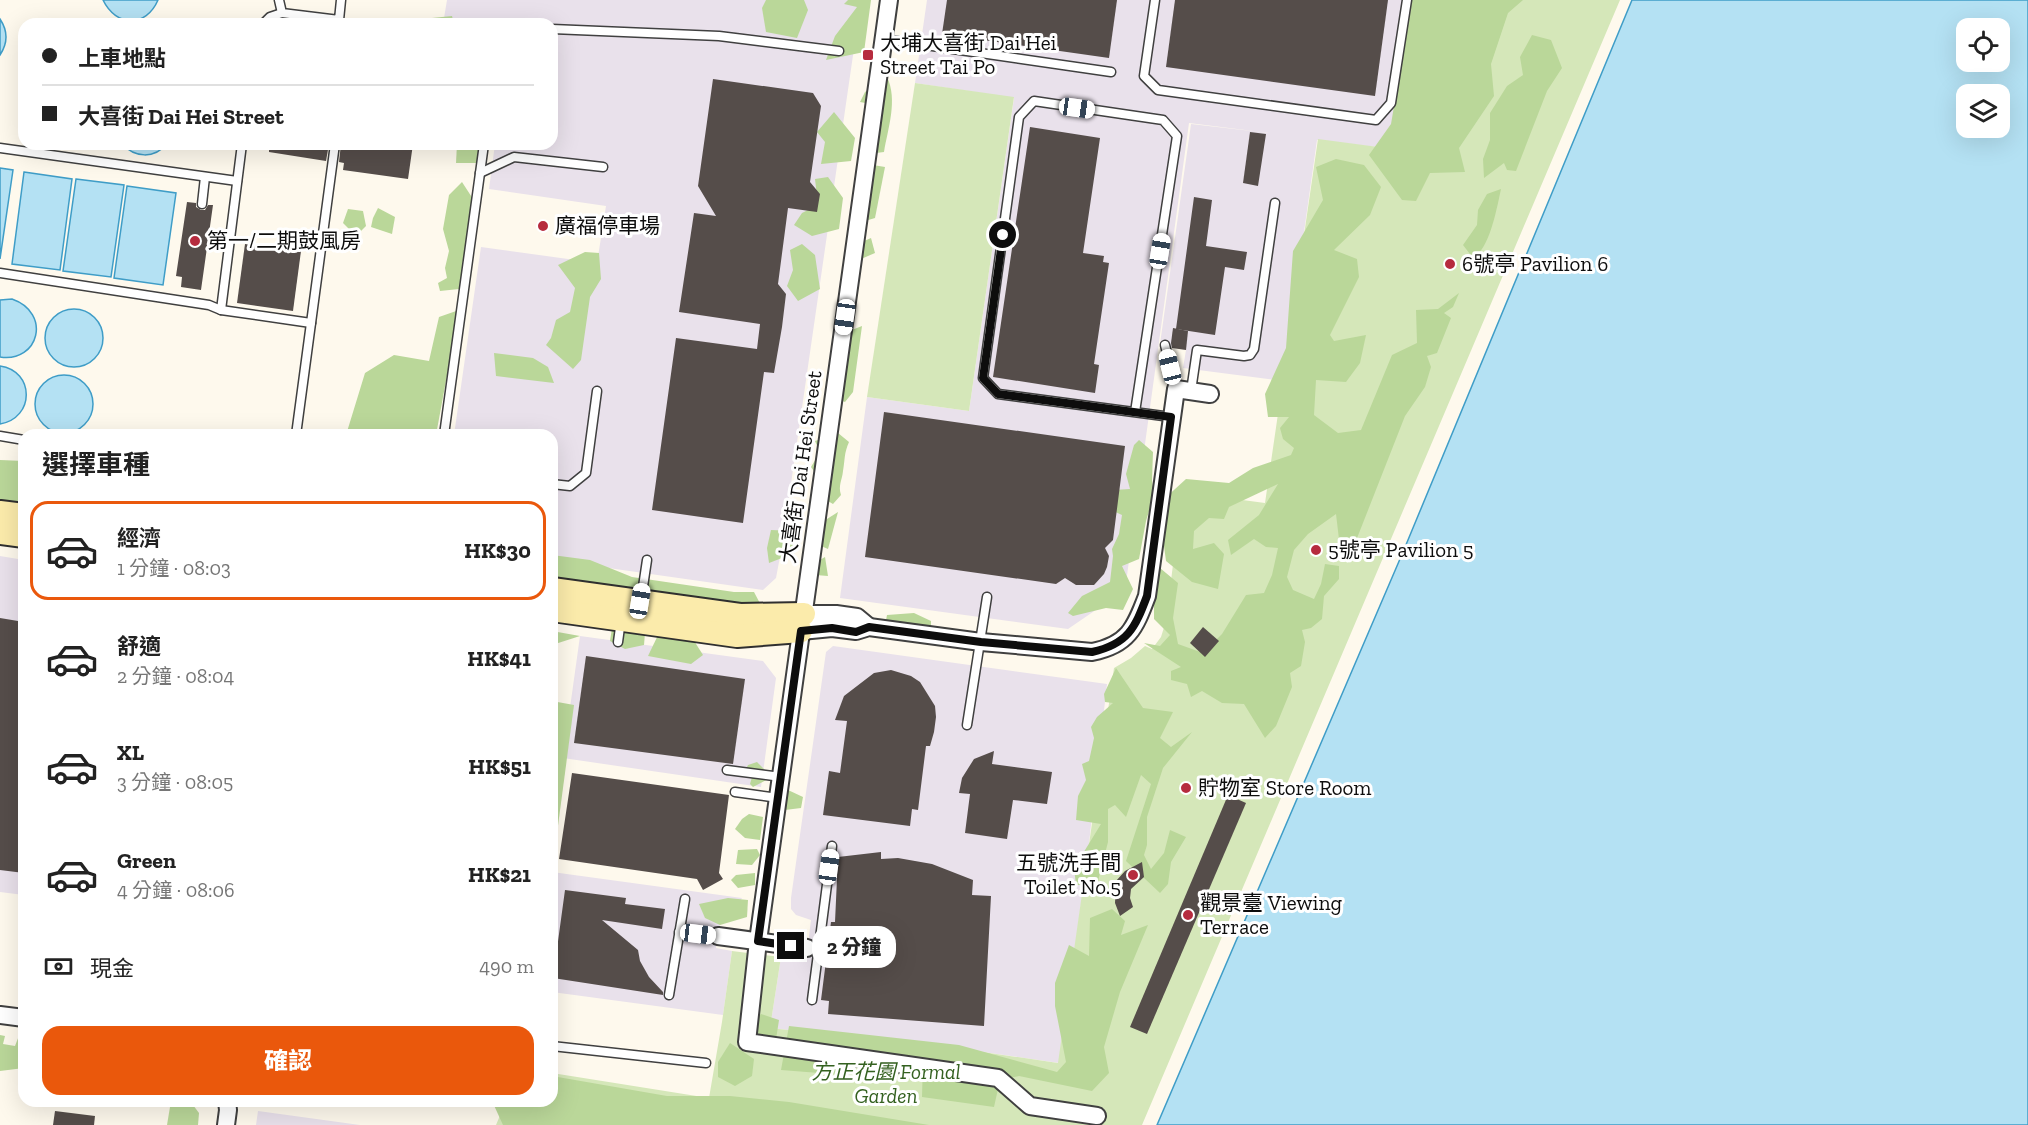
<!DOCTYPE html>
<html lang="zh-TW">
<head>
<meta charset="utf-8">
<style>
	:root { --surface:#fff; --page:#f6f6f6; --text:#222; --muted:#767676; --line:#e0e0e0; --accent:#ea580c }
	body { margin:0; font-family:"Zilla Slab","Noto Sans TC",serif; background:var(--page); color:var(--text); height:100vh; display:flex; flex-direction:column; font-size:22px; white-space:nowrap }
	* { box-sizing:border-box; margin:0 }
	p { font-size:20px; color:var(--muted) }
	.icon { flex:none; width:33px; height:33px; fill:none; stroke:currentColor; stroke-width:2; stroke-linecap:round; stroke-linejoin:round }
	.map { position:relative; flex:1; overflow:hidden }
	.drawer { position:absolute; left:18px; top:429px; width:540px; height:678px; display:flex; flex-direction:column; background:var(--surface); border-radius:18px; box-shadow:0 6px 24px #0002 }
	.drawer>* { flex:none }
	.banner { position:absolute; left:18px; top:18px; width:540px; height:132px; border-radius:18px; box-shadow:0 6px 24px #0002; display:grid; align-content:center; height:132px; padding:0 24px; background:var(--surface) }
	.buttons { position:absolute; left:1956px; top:18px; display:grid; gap:12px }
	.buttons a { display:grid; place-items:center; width:54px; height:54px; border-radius:12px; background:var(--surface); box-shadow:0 6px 24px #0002; font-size:30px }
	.end { position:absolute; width:27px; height:27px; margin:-14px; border:8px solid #0d0d0d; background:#fff; box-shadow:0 0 0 3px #fff }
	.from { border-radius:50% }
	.bubble { position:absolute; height:42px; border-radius:18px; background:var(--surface); box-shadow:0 6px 24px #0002; font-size:20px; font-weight:800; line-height:42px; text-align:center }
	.car { position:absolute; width:18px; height:36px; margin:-18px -9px; border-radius:8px; box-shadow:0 0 4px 2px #0007; background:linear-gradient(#fff 24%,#345 0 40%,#fff 0 76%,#345 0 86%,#fff 0) }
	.banner b { display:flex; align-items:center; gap:21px; height:57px; font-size:22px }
	.banner b+b { border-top:2px solid var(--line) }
	.banner i { width:15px; height:15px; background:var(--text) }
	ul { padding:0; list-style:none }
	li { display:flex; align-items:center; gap:18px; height:99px; margin:0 12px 9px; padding:0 12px; border:3px solid transparent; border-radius:18px }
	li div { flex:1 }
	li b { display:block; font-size:22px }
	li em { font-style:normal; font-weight:800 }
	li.current { border-color:var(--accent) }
	li>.icon { width:54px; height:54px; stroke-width:1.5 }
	h2 { padding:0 24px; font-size:27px; line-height:72px }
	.pay { display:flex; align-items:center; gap:15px; height:66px; padding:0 24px; font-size:22px }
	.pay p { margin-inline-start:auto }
	.cta { display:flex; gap:12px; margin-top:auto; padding:12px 24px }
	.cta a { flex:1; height:69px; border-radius:18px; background:var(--accent); color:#fff; font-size:24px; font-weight:800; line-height:69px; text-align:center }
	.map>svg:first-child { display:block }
	.industrial { fill:#e9e1eb }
	.green { fill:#d5e7b9 }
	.forest { fill:#bad799 }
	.water { fill:#b4e1f3; stroke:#3f9dc7; stroke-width:1.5; fill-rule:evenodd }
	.building { fill:#554d4a }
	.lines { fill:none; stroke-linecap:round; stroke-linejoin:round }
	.lane-casing { stroke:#404040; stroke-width:11 }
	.street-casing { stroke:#404040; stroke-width:20 }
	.secondary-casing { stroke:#2f2f2f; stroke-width:26 }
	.lane { stroke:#fff; stroke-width:8 }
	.street { stroke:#fff; stroke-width:16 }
	.secondary { stroke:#fbebab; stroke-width:22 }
	.route { stroke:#0d0d0d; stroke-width:8 }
	.poi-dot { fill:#b62b3e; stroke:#fff; stroke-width:2 }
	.labels { text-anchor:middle; stroke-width:6; stroke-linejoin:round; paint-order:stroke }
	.poi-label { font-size:21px; fill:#0d0d0d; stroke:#fff; text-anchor:start }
	.street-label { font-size:21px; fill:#0d0d0d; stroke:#fff }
	.park-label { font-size:21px; font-style:italic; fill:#346120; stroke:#fff }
</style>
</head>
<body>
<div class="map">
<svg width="2028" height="1125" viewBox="0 0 2028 1125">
	<rect width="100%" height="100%" fill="#fef9ed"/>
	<!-- industrial -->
	<g class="industrial">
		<polygon points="447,0 861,0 782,546 776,578 763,590 552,560 552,435 454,435 481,247 597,263 606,206 489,189 495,144 552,144 552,24 487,24 444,18"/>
		<polygon points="927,0 1421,0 1401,150 1317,140 1283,381 1183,368 1186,350 1160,344 1191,124 1269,133 1189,123 1125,590 1068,629 840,598 867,397 969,411 1014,98 915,83"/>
		<polygon points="0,556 24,560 24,895 0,892"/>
		<polygon points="580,636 763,661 776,678 761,787 563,758"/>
		<polygon points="833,646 1107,684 1087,861 1059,1063 976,1051 770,1028 781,957 806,960 811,920 796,915 791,909 791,898 826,652"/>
		<polygon points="552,872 742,898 736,908 722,912 716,948 732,951 723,1015 552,992"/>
		<polygon points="258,1111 360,1125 256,1125"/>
	</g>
	<!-- green -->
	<g class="green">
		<polygon points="1424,0 1620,0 1142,1125 496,1125 506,1101 552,1101 552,1073 709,1098 722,1022 732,951 781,957 770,1028 976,1051 1058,1063 1114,668 1131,658 1145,646 1152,649 1161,637 1166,621 1182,492 1265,503 1318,139 1401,150"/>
		<polygon points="915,83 1014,97 969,411 867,397"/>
	</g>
	<!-- forest -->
	<g class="forest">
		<polygon points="766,0 804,0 808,10 797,38 766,32 762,8"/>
		<polygon points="848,0 871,0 864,52 826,60 835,36 857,7 844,4"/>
		<polygon points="1412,0 1523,0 1508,13 1491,64 1494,96 1459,148 1465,172 1430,173 1416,201 1402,200 1369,155 1391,124"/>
		<polygon points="452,16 454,24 435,24 432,18"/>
		<polygon points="1532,35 1551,40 1562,68 1547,91 1516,171 1507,170 1504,163 1484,178 1483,159 1490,140 1490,113 1507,86 1523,75 1520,57"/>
		<path d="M887 77C898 100 888 128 884 152L876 153V143L882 106 860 102 865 92Z"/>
		<polygon points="834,112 855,138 851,161 821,164 825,142 817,132"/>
		<polygon points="457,144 482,144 479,163 456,163"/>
		<polygon points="1336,159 1364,165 1381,187 1370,215 1334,250 1357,259 1359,277 1330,335 1334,341 1366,335 1360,363 1346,382 1316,380 1314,415 1338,433 1361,430 1392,355 1417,343 1416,310 1438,309 1459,293 1453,307 1444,313 1451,318 1437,353 1427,356 1431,367 1425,387 1405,416 1350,556 1341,556 1336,514 1308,534 1294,550 1287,577 1293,590 1314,599 1321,584 1325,564 1339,566 1339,579 1324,596 1322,619 1311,628 1302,630 1305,642 1301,666 1290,673 1292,687 1276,726 1265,738 1244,704 1222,703 1202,691 1191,697 1187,684 1171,680 1171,671 1181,667 1144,643 1160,646 1170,635 1154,619 1154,587 1160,568 1178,583 1173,618 1178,644 1203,653 1222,634 1246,595 1264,593 1272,575 1278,548 1266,547 1254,539 1231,555 1228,540 1259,515 1278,484 1229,507 1224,519 1209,518 1194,531 1193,549 1214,543 1224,554 1218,589 1192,582 1166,561 1164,546 1151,511 1186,479 1229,483 1253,468 1291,455 1294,448 1283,439 1280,428 1289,417 1268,417 1265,394 1286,348 1293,251 1323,200 1316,167"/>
		<polygon points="873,165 885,167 875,218 855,224"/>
		<polygon points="828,177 843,198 839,229 812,236 794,225 802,213 818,205 815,179"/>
		<polygon points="462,182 473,199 471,245 459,289 440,291 438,283 447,278 445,268 449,251 443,229 449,195"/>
		<path d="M1501 189C1497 207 1490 249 1473 258L1463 245 1477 225 1478 210 1487 194Z"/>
		<polygon points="378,208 395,217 392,234 371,227 373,218"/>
		<polygon points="348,209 363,211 366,226 356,236 343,223"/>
		<polygon points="871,238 875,253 847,265 846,249"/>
		<polygon points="802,244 815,255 820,289 798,301 787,286 793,270 790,250"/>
		<polygon points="585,252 599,253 601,279 590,297 581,360 573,369 546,345 551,338 556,320 570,312 575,288 558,265"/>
		<polygon points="459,310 436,435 346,435 365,373 394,355 429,361 439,317"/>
		<polygon points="862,326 853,392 845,402 826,395 835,358 834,337"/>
		<polygon points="494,353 533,358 548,367 554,383 496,376"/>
		<path d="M838 433 849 442C844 453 845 460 843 471 842 481 838 485 841 495L833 504 816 494 818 477 811 467 820 452 815 441Z"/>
		<polygon points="1139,440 1153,452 1152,480 1154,495 1146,521 1139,559 1122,566 1133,589 1123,610 1106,608 1073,616 1068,613 1082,596 1110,582 1113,556 1112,549 1119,534 1122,515 1111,510 1114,490 1130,489 1126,474 1134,445"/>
		<polygon points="0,460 24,461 24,537 0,535"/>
		<polygon points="838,512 828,549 807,540 827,519"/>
		<polygon points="771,530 796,531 795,553 769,563 767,548"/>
		<polygon points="552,555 590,560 632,577 734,592 754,592 765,613 552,608"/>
		<polygon points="825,557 828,576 803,574 804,569"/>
		<polygon points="914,613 931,621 931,636 914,634 899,640 884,631 887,615"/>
		<polygon points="612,628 645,633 644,645 625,649 610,641"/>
		<polygon points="552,631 580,636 552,645"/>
		<polygon points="660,631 691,636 703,655 691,664 648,656"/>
		<polygon points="1116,668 1143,708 1173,712 1160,738 1171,747 1192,732 1163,768 1147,817 1147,845 1144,855 1151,869 1164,853 1170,830 1186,837 1171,862 1168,884 1160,893 1126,861 1151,784 1141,775 1126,817 1115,805 1108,809 1108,842 1097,885 1076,885 1074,868 1101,824 1076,820 1078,796 1086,780 1082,764 1089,761 1094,738 1091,727 1097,717 1113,703 1105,702 1104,694"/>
		<polygon points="552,701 574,705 552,871"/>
		<polygon points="757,762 772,777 753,787 750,784 752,777 744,773 748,765"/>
		<polygon points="788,790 803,797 801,808 785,810 784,794"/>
		<polygon points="749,814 763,817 760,840 745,838 735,829 742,819"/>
		<polygon points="757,849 760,855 752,865 736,864 738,850"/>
		<polygon points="755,873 755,885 738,888 731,880 736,875"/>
		<polygon points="728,898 748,900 747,917 720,925 705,918 699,904"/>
		<polygon points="1112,909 1125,921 1121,935 1148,925 1120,992 1104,1047 1109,1073 1092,1091 1019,1076 1000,1080 994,1107 922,1097 923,1061 851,1052 845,1075 781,1070 789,1026 959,1045 1057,1072 1066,1062 1055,1006 1055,983 1069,945 1089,956 1090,918"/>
		<polygon points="761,1014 779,1020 774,1052 742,1031"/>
		<polygon points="20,1033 24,1033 24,1068 0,1071 0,1035 5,1036 3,1044 15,1046"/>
		<polygon points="730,1043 754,1059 752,1076 735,1086 718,1077 718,1062"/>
		<polygon points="552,1076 667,1096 730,1096 789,1102 929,1125 503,1125 492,1101 552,1101"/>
		<polygon points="171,1101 190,1101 199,1113 198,1125 167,1125"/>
	</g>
	<!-- water -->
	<g class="water">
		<path d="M103 0H158C146 28 116 27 103 0Z"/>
		<path d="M1632 0H2028V1125H1157L1403 552ZM1966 28H2000V62H1966ZM1966 94H2000V128H1966Z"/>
		<path d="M0 19C8 31 8 43 0 55Z"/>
		<path d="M122 144H167C154 159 135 158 122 144Z"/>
		<polygon points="0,168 13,170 0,259"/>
		<polygon points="24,172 72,179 60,270 12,264"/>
		<polygon points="76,179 124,185 111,277 63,271"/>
		<polygon points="127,186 176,193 163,285 114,278"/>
		<path d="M12 299C52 313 39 363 0 357V300Z"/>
		<circle cx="74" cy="338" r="29"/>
		<path d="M0 366C35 371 35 418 0 424Z"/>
		<circle cx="64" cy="404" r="29"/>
	</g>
	<!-- building -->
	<g class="building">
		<polygon points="947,0 1117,0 1109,58 942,34"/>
		<polygon points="1175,0 1388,0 1375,96 1166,67"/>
		<polygon points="713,79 813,93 821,106 810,182 820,194 817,212 788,208 778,284 786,294 782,327 774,373 764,372 743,523 652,510 676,338 757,349 760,324 679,312 694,213 716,216 698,186"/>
		<polygon points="1030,127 1100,138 1083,253 1104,256 1103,262 1109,263 1094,364 1099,365 1095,393 993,377"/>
		<polygon points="1250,132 1266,134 1258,186 1243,183"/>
		<polygon points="269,144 329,144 326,161 269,152"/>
		<polygon points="341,144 413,144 408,179 343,170 344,163 339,162"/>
		<polygon points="1194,197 1212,200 1206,246 1247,252 1244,270 1225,267 1215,335 1176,329"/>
		<polygon points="187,202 196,203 196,207 201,210 205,210 208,205 213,205 201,290 181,287 182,277 176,276"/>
		<polygon points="245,244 301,251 293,311 237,303"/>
		<polygon points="1173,328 1188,331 1186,350 1172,348 1171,343"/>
		<polygon points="884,412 1125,446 1113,540 1105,548 1109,556 1107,567 1104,574 1094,585 1076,585 1065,578 1056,584 865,557"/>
		<polygon points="0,618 24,622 24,873 0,870"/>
		<polygon points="1203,627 1219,641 1205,657 1190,643"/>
		<polygon points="586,656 745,679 733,764 574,743"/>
		<polygon points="891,670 911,676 920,682 935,706 936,717 934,732 930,746 926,746 918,810 912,809 910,826 823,815 829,771 840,773 847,721 835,720 844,696 874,673"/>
		<polygon points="994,751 992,764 1052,772 1047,804 1013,800 1007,839 965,833 970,794 959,793 962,778 974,759"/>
		<polygon points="572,773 729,795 719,873 723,879 703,890 697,879 559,859"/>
		<polygon points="1228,795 1246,803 1147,1034 1130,1027"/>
		<polygon points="881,852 881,859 898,858 932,864 973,880 972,895 991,896 984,1026 828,1014 829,1001 821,1000 831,922 835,922 838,857"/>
		<polygon points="1142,862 1144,877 1131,889 1130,898 1133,907 1120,916 1115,903 1116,881 1125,871"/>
		<polygon points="565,890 626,898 625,904 665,909 662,929 602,920 638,950 640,961 649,977 663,992 663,995 553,978"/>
		<polygon points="55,1111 95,1116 94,1125 53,1125"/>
	</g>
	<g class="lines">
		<defs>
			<g id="lane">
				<polyline points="279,0 282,13 339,20 341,0"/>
				<polyline points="1155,0 1144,76 1158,90 1376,120 1391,103 1407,0"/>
				<polyline points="263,24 270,17 282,13"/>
				<polyline points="552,29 719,36 839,51"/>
				<polyline points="884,39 1111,72"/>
				<polyline points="0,148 237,181"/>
				<polyline points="480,173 514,157 603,167"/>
				<polyline points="202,204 205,177"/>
				<polyline points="0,273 209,305 221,310 311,323"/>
				<polyline points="221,310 242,144"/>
				<polyline points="1165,345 1176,389"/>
				<polyline points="1191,391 1197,350 1244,356 1250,355 1254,349 1275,203"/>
				<polyline points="1135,412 1177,136 1163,120 1034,101 1019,117 983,378 998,394 1171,417"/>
				<polyline points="296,435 335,144"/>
				<polyline points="444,435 484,144"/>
				<polyline points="0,436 24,440"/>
				<polyline points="552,484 570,486 586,473 597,391"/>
				<polyline points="641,600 647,560"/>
				<polyline points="618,642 621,620"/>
				<polyline points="967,725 987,597"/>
				<polyline points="727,770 781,777"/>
				<polyline points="735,792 778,798"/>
				<polyline points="679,932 718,936"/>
				<polyline points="669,995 685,899"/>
				<polyline points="812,1000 832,846"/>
				<polyline points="552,1046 706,1063"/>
			</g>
			<g id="street">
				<polyline points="889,0 758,941 747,1042 998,1078 1030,1106 1097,1116"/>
				<polyline points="804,614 836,614 857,617 869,627"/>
				<path d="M801 631 832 628 856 631 869 627 981 642 1092 652C1128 645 1135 628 1147 596L1176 389 1210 394"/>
				<polyline points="718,936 807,948"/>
				<polyline points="0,1015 24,1018"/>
				<polyline points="226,1125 228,1110 227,1101"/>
			</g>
			<g id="secondary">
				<polyline points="0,512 24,515"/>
				<polyline points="0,533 24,536"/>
				<polyline points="552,589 740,615 804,614"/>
				<polyline points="552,610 737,636 801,631"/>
			</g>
		</defs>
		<!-- lane casing -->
		<use href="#lane" class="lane-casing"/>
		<!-- street casing -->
		<use href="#street" class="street-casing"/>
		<!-- secondary casing -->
		<use href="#secondary" class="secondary-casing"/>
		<!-- lane -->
		<use href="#lane" class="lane"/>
		<!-- street -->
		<use href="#street" class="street"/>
		<!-- secondary -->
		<use href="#secondary" class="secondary"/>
	</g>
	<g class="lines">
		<!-- route -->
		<path class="route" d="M791 946 758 941 801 631 832 628 856 632 869 627 981 642 1092 652C1128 644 1135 628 1147 596L1171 417 998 394 983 378 1003 235"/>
	</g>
	<!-- markers -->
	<g class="poi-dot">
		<rect x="862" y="49" width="12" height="12" rx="3"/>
		<circle cx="543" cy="226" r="6"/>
		<circle cx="195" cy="241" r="6"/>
		<circle cx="1450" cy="264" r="6"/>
		<circle cx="1316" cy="550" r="6"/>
		<circle cx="1186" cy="788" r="6"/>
		<circle cx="1133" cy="875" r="6"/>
		<circle cx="1188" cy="915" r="6"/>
	</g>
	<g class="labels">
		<!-- poi labels -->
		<g class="poi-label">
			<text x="880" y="50">大埔大喜街 Dai Hei<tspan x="880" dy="24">Street Tai Po</tspan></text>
			<text x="555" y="233">廣福停車場</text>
			<text x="207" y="248">第一/二期鼓風房</text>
			<text x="1462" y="271">6號亭 Pavilion 6</text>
			<text x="1328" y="557">5號亭 Pavilion 5</text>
			<text x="1198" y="795">貯物室 Store Room</text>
			<text x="1121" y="870" text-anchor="end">五號洗手間<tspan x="1121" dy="24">Toilet No.5</tspan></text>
			<text x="1200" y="910">觀景臺 Viewing<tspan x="1200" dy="24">Terrace</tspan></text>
		</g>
		<!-- street labels -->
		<g class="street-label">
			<text transform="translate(801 467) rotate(-82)" y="7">大喜街 Dai Hei Street</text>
		</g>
		<!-- park labels -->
		<g class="park-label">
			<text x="886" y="1079">方正花園 Formal<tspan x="886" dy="24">Garden</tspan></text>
		</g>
	</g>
</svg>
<div class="buttons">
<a><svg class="icon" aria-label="locate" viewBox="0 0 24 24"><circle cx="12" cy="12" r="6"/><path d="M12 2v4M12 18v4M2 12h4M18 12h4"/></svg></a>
<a><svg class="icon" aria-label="layers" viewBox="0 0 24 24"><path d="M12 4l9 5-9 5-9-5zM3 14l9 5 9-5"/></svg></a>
</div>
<i class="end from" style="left:1003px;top:235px"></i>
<i class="end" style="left:791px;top:946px"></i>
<div class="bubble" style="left:812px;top:926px;width:84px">2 分鐘</div>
<i class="car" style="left:1077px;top:108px;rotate:98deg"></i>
<i class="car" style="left:1160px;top:251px;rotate:9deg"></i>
<i class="car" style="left:845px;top:317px;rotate:188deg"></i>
<i class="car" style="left:1170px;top:367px;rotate:346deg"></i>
<i class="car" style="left:640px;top:601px;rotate:9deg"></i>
<i class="car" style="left:829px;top:867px;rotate:8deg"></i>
<i class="car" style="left:698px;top:934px;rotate:97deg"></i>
<div class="banner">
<b><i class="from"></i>上車地點</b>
<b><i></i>大喜街 Dai Hei Street</b>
</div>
<section class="drawer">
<h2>選擇車種</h2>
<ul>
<li class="current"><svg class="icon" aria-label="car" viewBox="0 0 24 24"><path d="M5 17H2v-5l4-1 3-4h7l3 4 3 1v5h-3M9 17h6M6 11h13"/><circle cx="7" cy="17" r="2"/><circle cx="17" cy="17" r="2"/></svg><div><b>經濟</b><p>1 分鐘 · 08:03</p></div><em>HK$30</em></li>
<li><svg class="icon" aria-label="car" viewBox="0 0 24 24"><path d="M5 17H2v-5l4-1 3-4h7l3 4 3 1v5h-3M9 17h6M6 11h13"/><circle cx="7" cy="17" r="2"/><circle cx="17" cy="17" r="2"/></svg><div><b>舒適</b><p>2 分鐘 · 08:04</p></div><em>HK$41</em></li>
<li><svg class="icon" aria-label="car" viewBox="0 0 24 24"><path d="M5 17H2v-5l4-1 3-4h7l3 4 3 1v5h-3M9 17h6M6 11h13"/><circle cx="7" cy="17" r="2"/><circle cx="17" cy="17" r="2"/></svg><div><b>XL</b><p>3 分鐘 · 08:05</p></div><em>HK$51</em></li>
<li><svg class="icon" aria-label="car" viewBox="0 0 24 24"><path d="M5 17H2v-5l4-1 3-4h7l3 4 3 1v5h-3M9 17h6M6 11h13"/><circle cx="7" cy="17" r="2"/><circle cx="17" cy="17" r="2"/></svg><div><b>Green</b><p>4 分鐘 · 08:06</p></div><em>HK$21</em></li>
</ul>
<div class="pay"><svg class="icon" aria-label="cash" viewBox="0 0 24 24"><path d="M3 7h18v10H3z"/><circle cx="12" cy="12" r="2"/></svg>現金<p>490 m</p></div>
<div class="cta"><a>確認</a></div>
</section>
</div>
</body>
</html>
